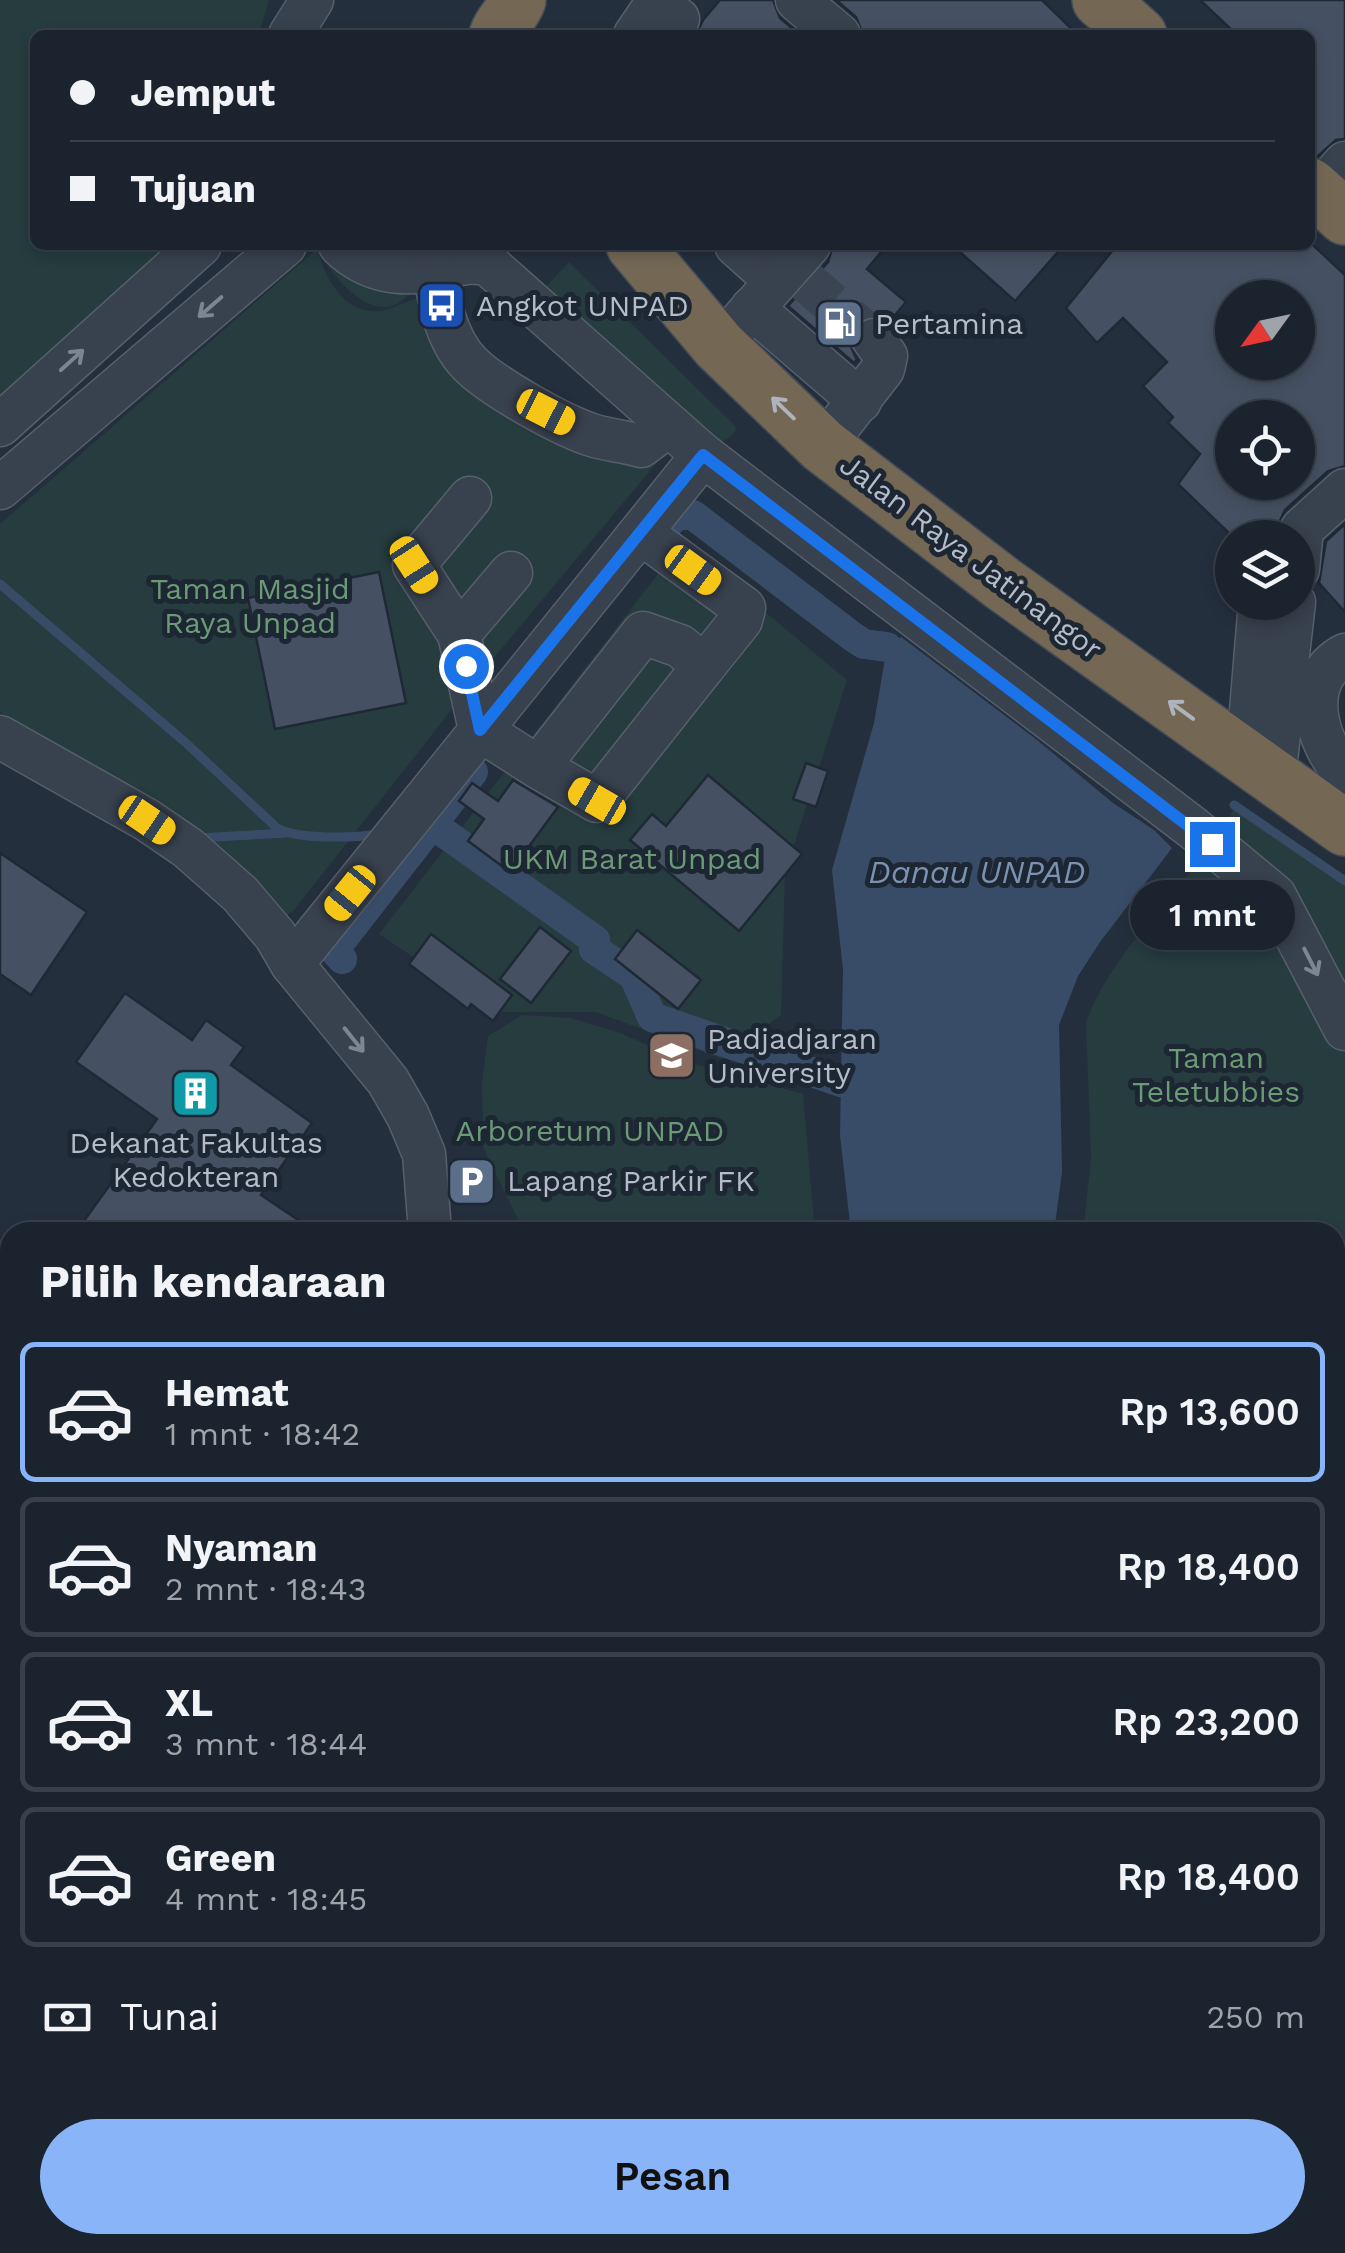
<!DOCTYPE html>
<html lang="id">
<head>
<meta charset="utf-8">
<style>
	:root { --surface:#1b232e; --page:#282f3a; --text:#f1f3f6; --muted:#a0a4aa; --line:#39404a; --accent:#8ab4f8 }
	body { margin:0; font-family:"Work Sans",sans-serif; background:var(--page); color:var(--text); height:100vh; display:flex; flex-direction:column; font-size:38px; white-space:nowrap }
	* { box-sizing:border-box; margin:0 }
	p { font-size:32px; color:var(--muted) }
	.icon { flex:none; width:55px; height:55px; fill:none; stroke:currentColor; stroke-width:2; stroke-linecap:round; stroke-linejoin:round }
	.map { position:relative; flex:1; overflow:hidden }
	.side { position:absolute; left:0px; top:1222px; width:1345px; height:1032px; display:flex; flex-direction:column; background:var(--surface); border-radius:30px 30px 0 0; box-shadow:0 5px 15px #0003,0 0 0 2px var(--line) }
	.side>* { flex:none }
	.banner { position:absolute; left:30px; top:30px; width:1285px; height:220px; border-radius:15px; box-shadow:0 5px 15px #0003,0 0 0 2px var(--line); display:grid; align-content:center; height:220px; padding:0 40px; background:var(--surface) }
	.needle { width:65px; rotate:237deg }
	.tools { position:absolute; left:1215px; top:280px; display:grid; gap:20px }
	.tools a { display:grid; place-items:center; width:100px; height:100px; border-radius:50%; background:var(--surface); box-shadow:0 5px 15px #0003,0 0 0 2px var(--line); font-size:50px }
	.end { position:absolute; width:45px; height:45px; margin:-22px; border:12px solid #1a73e8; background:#fff; box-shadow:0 0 0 5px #fff }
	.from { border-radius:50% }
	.bubble { position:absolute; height:70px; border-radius:35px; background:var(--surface); box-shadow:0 5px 15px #0003,0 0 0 2px var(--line); font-size:32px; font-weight:600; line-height:70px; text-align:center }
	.car { position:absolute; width:30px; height:60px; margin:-30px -15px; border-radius:12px; box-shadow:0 0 8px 2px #0007; background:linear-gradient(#f5c518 24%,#345 0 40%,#f5c518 0 76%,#345 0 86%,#f5c518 0) }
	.banner b { display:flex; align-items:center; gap:35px; height:95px; font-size:38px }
	.banner b+b { border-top:2px solid var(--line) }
	.banner i { width:25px; height:25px; background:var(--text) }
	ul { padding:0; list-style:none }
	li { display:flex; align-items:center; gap:30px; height:140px; margin:0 20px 15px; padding:0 20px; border:5px solid var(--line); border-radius:15px }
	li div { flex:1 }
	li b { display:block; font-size:38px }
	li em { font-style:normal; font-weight:600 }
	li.current { border-color:var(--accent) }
	li>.icon { width:90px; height:90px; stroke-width:1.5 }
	h2 { padding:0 40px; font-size:45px; line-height:120px }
	.pay { display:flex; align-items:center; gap:25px; height:110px; padding:0 40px; font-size:38px }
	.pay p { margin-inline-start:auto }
	.action { display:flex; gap:20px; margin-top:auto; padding:20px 40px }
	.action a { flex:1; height:115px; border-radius:60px; background:var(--accent); color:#111; font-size:40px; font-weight:600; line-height:115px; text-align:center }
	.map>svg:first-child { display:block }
	.medical { fill:#32303f }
	.green { fill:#263c3f }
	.water { fill:#394c67 }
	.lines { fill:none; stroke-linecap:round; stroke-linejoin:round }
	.stream { stroke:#394c67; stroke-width:9 }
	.canal { stroke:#394c67; stroke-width:30 }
	.building { fill:#455162; stroke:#1f2835; stroke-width:2.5; fill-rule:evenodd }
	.minor-tunnel { stroke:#3a4453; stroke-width:42; stroke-dasharray:42 21; stroke-linecap:butt }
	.minor-casing { stroke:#565f6c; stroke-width:45 }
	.highway-casing { stroke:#434c59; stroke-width:58 }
	.minor { stroke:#38414e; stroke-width:42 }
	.highway { stroke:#746855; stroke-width:55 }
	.oneway { stroke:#7c8592 }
	.oneway2 { stroke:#aeb4bd }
	.route { stroke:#1a73e8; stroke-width:12 }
	.labels { text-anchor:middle; stroke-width:10; stroke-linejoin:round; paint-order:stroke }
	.poi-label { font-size:30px; fill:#b4bcc9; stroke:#1d2633; text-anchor:start }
	.street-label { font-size:30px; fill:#b4bcc9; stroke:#1d2633 }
	.park-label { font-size:30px; fill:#6b9a76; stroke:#1d2633 }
	.water-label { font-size:32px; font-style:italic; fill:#7c92b1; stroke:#1d2633 }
</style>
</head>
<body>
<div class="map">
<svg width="1345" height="2253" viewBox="0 0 1345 2253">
	<rect width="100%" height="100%" fill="#242f3e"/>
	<!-- medical -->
	<polygon class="medical" points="1345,1820 1345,1963 1339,1969 1335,1965 1335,1830"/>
	<!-- green -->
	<g class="green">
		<polygon points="0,0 269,0 258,35 35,35 35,245 179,245 0,396"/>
		<path d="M347 245H427C428 260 423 269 416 282 391 334 345 294 326 262Z"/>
		<path d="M317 249C326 281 348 321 388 309 403 305 409 298 426 298L432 339 664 454 467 690 294 910 287 915 277 914 98 778 0 712V524Z"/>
		<path d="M569 262 732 423 736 429C729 443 718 442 704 443L544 289Z"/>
		<polygon points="682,543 847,680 785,873 781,1015 722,1059 596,1012 495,1012 379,934"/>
		<polygon points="1235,805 1323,860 1345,879 1345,999 1219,839"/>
		<path d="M1210 848 1239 871 1345 1037V1446L1341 1444 1335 1447V1232H1083L1091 1158 1086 1023C1105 965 1171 897 1210 848Z"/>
		<polygon points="522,1015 571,1018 620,1033 684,1061 803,1094 815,1232 524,1232 483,1147 482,1083 488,1036"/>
		<polygon points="10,1725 10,2245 1335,2245 1335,2016 1345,2025 1345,2245 1338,2253 0,2253 0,1736"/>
	</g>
	<!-- water -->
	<polygon class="water" points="901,637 1037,740 1113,803 1154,830 1172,848 1100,942 1078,976 1059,1025 1062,1172 1054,1232 851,1232 840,1135 843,969 832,870 874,723 887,647"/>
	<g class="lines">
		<!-- stream -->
		<g class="stream">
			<path d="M0 584 186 743 277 828C298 840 354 838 379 834"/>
			<polyline points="1234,805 1345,881"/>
			<polyline points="197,838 286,833"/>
		</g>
		<!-- canal -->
		<g class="canal">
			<polyline points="660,532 677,515 693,515 853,637 864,644 887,647"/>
			<polyline points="433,825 595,940 594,949 634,976 652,1017 841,1082"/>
			<polyline points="342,959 334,950 473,772"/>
			<polyline points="0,2225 10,2210"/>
		</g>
	</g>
	<!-- building -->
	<g class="building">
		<polygon points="720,0 773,0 780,18 800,35 696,35 703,20"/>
		<polygon points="836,0 1042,0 1078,35 863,35 856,17"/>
		<polygon points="1200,0 1345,0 1345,139 1336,140 1318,156 1310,156 1310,35 1237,35"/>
		<polygon points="833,245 887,245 867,269 906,302 890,321 872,315 858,321 852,329 849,342 857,360 854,363 788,306 828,262"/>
		<polygon points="952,245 1064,245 1015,301"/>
		<path d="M1117 245H1313L1345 275V466L1328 471 1285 510 1278 525 1276 538H1234L1178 484 1200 454 1168 423 1173 417 1143 386 1167 362 1123 318 1097 343 1066 308ZM1232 298H1298V362H1232ZM1232 418H1298V482H1232Z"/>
		<polygon points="1345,524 1345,612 1319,583 1326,541"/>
		<polygon points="379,572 406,703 275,729 248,598"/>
		<polygon points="806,763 828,771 816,807 793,799"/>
		<polygon points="708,775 802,854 739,931 630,840 652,814 666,826"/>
		<polygon points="513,780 558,807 510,872 468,841 484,819 459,801 472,783 498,801"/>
		<polygon points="0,853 87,912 31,995 0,974"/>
		<polygon points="540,927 571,951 531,1003 500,979"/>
		<polygon points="637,930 701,980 678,1009 615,959"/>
		<polygon points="431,934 512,995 493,1021 471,1004 468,1009 409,964"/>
		<polygon points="125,993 192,1040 206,1020 244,1047 231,1065 312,1123 261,1195 316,1232 76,1232 157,1119 76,1062"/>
	</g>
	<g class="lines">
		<!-- minor-tunnel -->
		<polyline class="minor-tunnel" points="800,276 874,340"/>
		<defs>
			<g id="minor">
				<polyline points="797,0 839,35"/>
				<polyline points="290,35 312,0"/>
				<polyline points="635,35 650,13 663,10 678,19"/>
				<polyline points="1318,193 1345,163"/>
				<path d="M340 245C367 271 398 276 435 270 455 266 469 259 489 265L703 455 1193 828 1275 896 1345 1029"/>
				<polyline points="736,245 776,281"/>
				<path d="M434 270C439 301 446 339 469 363 491 386 564 427 595 436 610 440 626 442 641 446L668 426"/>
				<polyline points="752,308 860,401"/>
				<polyline points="736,327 809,245"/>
				<polyline points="842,422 883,369 886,356 874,340"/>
				<polyline points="0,425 200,245"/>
				<polyline points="0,488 285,245"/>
				<polyline points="641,533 744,608 741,620 704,666"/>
				<polyline points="1298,569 1302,529 1345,490"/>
				<polyline points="511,573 459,634 480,730 538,767 643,633 680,646 704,666 597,801 538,767"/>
				<polyline points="459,634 414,565 470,498"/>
				<path d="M1345 655C1299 679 1315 742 1345 773"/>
				<polyline points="0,737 147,820 188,848 240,894 275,935 292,964 388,1081 408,1116 424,1154 430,1232"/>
				<polyline points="1247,759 1260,602"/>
				<polyline points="1274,778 1294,602"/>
				<polyline points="292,964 703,455"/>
				<polyline points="1335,1476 1345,1485"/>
				<polyline points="0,1724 10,1714"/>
			</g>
			<g id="highway">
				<polyline points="1100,0 1139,35"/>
				<path d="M497 35C502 21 513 14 518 0"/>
				<polyline points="1310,186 1345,217"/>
				<polyline points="634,245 719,346 823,446 1003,584 1345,828"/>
			</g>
		</defs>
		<!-- minor casing -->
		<use href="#minor" class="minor-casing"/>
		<!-- highway casing -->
		<use href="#highway" class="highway-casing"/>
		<!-- minor -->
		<use href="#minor" class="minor"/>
		<!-- highway -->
		<use href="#highway" class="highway"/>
	</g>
	<!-- one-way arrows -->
	<defs><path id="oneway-shaft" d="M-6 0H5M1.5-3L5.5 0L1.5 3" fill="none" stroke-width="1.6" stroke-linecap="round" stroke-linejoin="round" transform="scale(2.5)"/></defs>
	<g class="oneway">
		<use href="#oneway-shaft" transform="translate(210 307) rotate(139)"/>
		<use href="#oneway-shaft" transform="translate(72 360) rotate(-42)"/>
		<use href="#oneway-shaft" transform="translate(1311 962) rotate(63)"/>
		<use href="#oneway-shaft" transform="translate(354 1040) rotate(51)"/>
	</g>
	<g class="oneway2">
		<use href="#oneway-shaft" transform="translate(783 408) rotate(-136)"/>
		<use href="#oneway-shaft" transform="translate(1181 710) rotate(-144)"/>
	</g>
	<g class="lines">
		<!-- route -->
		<polyline class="route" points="466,666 480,730 703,455 1212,844"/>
	</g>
	<!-- icons -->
	<defs>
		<symbol id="bus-square" viewBox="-11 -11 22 22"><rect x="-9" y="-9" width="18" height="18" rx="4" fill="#1a4fb4" stroke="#1d2633"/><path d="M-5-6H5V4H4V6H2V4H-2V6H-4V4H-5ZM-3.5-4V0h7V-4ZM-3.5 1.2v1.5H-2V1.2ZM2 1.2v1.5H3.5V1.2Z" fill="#fff"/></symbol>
		<symbol id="fuel-square" viewBox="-11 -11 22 22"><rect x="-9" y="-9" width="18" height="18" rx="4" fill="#5c6f8a" stroke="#1d2633"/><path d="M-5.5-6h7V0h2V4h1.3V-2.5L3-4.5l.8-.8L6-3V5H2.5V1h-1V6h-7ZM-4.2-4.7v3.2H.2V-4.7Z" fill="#fff"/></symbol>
		<symbol id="university-square" viewBox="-11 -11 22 22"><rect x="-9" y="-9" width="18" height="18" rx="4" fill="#8d6e63" stroke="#1d2633"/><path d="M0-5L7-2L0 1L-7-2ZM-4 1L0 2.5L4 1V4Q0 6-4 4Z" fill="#fff"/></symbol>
		<symbol id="building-square" viewBox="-11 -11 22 22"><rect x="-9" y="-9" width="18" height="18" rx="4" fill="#0f9aa8" stroke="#1d2633"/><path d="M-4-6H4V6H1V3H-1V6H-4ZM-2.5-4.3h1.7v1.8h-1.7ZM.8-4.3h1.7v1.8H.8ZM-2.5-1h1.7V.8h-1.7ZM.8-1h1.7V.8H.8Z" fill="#fff"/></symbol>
		<symbol id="parking-square" viewBox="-11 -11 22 22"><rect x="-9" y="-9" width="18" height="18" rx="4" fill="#5c6f8a" stroke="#1d2633"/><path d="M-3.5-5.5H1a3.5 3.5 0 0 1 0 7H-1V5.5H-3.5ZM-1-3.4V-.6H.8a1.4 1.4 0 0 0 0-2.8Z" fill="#fff"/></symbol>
	</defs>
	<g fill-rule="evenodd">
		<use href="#bus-square" x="414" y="278" width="55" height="55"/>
		<use href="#fuel-square" x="812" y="296" width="55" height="55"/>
		<use href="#university-square" x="644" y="1028" width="55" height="55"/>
		<use href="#building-square" x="168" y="1066" width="55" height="55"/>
		<use href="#parking-square" x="444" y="1154" width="55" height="55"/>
	</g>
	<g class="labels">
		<!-- poi labels -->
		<g class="poi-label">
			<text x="476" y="316">Angkot UNPAD</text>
			<text x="875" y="334">Pertamina</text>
			<text x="707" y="1049">Padjadjaran<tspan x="707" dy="34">University</tspan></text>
			<text x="196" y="1153" text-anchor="middle">Dekanat Fakultas<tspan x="196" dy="34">Kedokteran</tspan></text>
			<text x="507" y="1191">Lapang Parkir FK</text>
		</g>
		<!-- street labels -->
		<g class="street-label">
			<text transform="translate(971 557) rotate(37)" y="10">Jalan Raya Jatinangor</text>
		</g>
		<!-- park labels -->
		<g class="park-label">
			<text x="250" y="599">Taman Masjid<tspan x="250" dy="34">Raya Unpad</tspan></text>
			<text x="632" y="869">UKM Barat Unpad</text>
			<text x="1216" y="1068">Taman<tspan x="1216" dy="34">Teletubbies</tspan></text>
			<text x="590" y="1141">Arboretum UNPAD</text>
		</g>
		<!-- water labels -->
		<g class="water-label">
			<text x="977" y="883">Danau UNPAD</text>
		</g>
	</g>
</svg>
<div class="tools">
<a><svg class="needle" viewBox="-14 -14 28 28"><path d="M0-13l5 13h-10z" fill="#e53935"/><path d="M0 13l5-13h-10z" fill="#a0a4aa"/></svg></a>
<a><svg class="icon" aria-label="locate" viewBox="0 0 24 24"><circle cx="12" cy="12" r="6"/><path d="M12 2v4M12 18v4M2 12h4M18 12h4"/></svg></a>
<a><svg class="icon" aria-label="layers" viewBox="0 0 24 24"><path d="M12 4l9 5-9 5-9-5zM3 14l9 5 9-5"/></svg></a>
</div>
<i class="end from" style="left:466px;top:666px"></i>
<i class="end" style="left:1212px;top:844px"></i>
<div class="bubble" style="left:1130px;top:880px;width:165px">1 mnt</div>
<i class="car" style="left:546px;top:412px;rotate:117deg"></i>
<i class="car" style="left:414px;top:565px;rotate:147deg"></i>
<i class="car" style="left:693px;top:570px;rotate:126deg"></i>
<i class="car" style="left:597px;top:801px;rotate:300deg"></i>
<i class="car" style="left:147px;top:820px;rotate:124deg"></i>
<i class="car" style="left:350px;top:893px;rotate:219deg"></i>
<div class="banner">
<b><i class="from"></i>Jemput</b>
<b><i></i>Tujuan</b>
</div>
<section class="side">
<h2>Pilih kendaraan</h2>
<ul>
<li class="current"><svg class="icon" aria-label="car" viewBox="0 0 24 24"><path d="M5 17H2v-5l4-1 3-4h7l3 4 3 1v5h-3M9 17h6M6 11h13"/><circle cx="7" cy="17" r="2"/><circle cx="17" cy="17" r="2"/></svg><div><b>Hemat</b><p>1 mnt · 18:42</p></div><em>Rp 13,600</em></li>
<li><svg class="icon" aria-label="car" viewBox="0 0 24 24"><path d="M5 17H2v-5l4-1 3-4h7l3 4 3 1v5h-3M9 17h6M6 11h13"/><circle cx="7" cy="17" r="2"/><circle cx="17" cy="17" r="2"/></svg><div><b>Nyaman</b><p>2 mnt · 18:43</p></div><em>Rp 18,400</em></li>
<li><svg class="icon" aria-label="car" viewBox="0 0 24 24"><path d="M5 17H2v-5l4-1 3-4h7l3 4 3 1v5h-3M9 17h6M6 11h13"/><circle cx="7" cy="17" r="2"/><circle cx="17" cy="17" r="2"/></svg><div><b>XL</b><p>3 mnt · 18:44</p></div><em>Rp 23,200</em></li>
<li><svg class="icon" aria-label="car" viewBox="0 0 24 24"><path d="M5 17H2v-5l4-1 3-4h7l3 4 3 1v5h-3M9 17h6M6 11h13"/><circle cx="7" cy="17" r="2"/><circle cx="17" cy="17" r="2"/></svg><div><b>Green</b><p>4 mnt · 18:45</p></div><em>Rp 18,400</em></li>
</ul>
<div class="pay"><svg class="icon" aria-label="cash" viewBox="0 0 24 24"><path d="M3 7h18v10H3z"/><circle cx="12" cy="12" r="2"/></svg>Tunai<p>250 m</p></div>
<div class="action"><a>Pesan</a></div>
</section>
</div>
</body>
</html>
